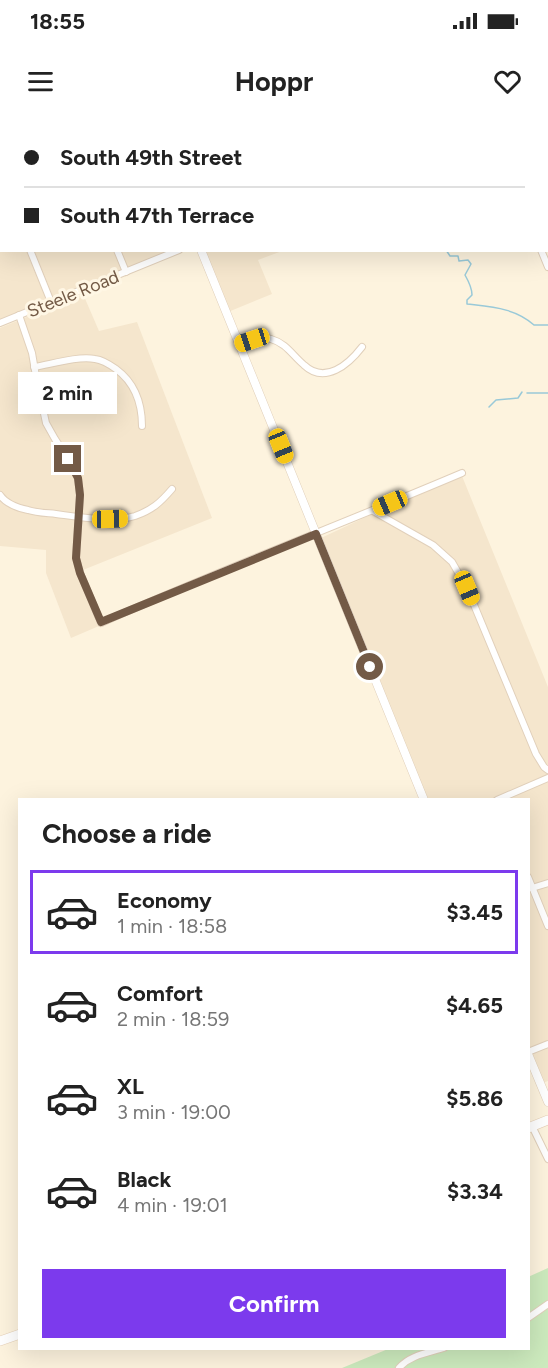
<!DOCTYPE html>
<html lang="en">
<head>
<meta charset="utf-8">
<style>
	:root { --surface:#fff; --page:#f2f2f2; --text:#222; --muted:#767676; --line:#e0e0e0; --accent:#7c3aed }
	body { margin:0; font-family:Figtree,sans-serif; background:var(--page); color:var(--text); height:100vh; display:flex; flex-direction:column; font-size:22px; white-space:nowrap }
	* { box-sizing:border-box; margin:0 }
	p { font-size:20px; color:var(--muted) }
	.icon { flex:none; width:33px; height:33px; fill:none; stroke:currentColor; stroke-width:2; stroke-linecap:round; stroke-linejoin:round }
	.map { position:relative; flex:1; overflow:hidden }
	.drawer { position:absolute; left:18px; top:678px; width:512px; height:552px; display:flex; flex-direction:column; background:var(--surface); border-radius:0px; box-shadow:0 6px 24px #0002 }
	.drawer>* { flex:none }
	.hud { position:absolute; left:0px; top:0px; width:549px; height:132px; box-shadow:0 6px 24px #0002; display:grid; align-content:center; height:132px; padding:0 24px; background:var(--surface) }
	.end { position:absolute; width:27px; height:27px; margin:-14px; border:8px solid #735a46; background:#fff; box-shadow:0 0 0 3px #fff }
	.from { border-radius:50% }
	.bubble { position:absolute; height:42px; border-radius:0px; background:var(--surface); box-shadow:0 6px 24px #0002; font-size:20px; font-weight:700; line-height:42px; text-align:center }
	.car { position:absolute; width:18px; height:36px; margin:-18px -9px; border-radius:8px; box-shadow:0 0 4px 2px #0007; background:linear-gradient(#f5c518 24%,#345 0 40%,#f5c518 0 76%,#345 0 86%,#f5c518 0) }
	.hud b { display:flex; align-items:center; gap:21px; height:57px; font-size:22px }
	.hud b+b { border-top:2px solid var(--line) }
	.hud i { width:15px; height:15px; background:var(--text) }
	ul { padding:0; list-style:none }
	li { display:flex; align-items:center; gap:18px; height:84px; margin:0 12px 9px; padding:0 12px; border:3px solid transparent; border-radius:0px }
	li div { flex:1 }
	li b { display:block; font-size:22px }
	li em { font-style:normal; font-weight:700 }
	li.current { border-color:var(--accent) }
	li>.icon { width:54px; height:54px; stroke-width:1.5 }
	h2 { padding:0 24px; font-size:27px; line-height:72px }
	.action { display:flex; gap:12px; margin-top:auto; padding:12px 24px }
	.action a { flex:1; height:69px; border-radius:0px; background:var(--accent); color:#fff; font-size:24px; font-weight:700; line-height:69px; text-align:center }
	.status { display:flex; justify-content:space-between; align-items:center; height:42px; padding:0 30px; background:var(--surface); direction:ltr }
	.status svg { height:16px; fill:currentColor }
	header { display:flex; justify-content:space-between; align-items:center; height:78px; padding:0 24px; background:var(--surface); font-size:27px; font-weight:700 }
	.map>svg:first-child { display:block }
	.residential { fill:#f5e6cd }
	.green { fill:#cceabd }
	.lines { fill:none; stroke-linecap:round; stroke-linejoin:round }
	.stream { stroke:#99c9d8; stroke-width:1.5 }
	.minor-casing { stroke:#e1d0bb; stroke-width:8 }
	.tertiary-casing { stroke:#e1d0bb; stroke-width:9 }
	.secondary-casing { stroke:#e6d1b8; stroke-width:10 }
	.minor { stroke:#fff; stroke-width:6 }
	.tertiary { stroke:#fff; stroke-width:8 }
	.secondary { stroke:#fff; stroke-width:9 }
	.route { stroke:#735a46; stroke-width:8 }
	.labels { text-anchor:middle; stroke-width:6; stroke-linejoin:round; paint-order:stroke }
	.street-label { font-size:18px; fill:#735a46; stroke:#fff7e5 }
</style>
</head>
<body>
<div class="status"><b>18:55</b><svg viewBox="0 0 49 12"><path d="M0 12V9h3v3zM5 12V6h3v6zM10 12V3h3v9zM15 12V0h3v12zM26 1h20v11H26zM47 4h2v5h-2z"/></svg></div>
<header><svg class="icon" aria-label="menu" viewBox="0 0 24 24"><path d="M4 6h16M4 12h16M4 18h16"/></svg>Hoppr<svg class="icon" aria-label="heart" viewBox="0 0 24 24"><path d="M12 20l-8-8c-3-5 5-10 8-4 3-6 11-1 8 4z"/></svg></header>
<div class="map">
<svg width="548" height="1248" viewBox="0 0 548 1248">
	<rect width="100%" height="100%" fill="#fdf3de"/>
	<!-- residential -->
	<g class="residential">
		<polygon points="0,61 2,65 2,130 28,131 47,179 43,183 0,201"/>
		<polygon points="33,131 114,131 122,150 52,177"/>
		<polygon points="119,131 175,131 130,149 126,146"/>
		<polygon points="204,131 282,131 258,140 272,174 228,192"/>
		<polygon points="83,174 99,211 137,202 212,398 78,452 99,506 71,518 46,453 46,430 0,426 0,208"/>
		<polygon points="462,356 548,567 548,961 542,963 528,929 528,680 426,679 321,418 381,390"/>
	</g>
	<!-- green -->
	<polygon class="green" points="548,1148 548,1248 342,1248 388,1229 528,1228 528,1157"/>
	<g class="lines">
		<!-- stream -->
		<g class="stream">
			<polyline points="401,2 402,0"/>
			<path d="M446 130 450 136H458L459 141 468 140 471 144 465 155C469 162 472 168 472 175L467 180V184C492 187 515 188 534 205H548"/>
			<polyline points="527,273 548,273"/>
			<polyline points="489,287 496,280 518,278 522,272"/>
		</g>
		<defs>
			<g id="minor">
				<polyline points="320,0 321,2"/>
				<polyline points="489,0 489,2"/>
				<polyline points="75,2 79,0"/>
				<polyline points="0,33 2,32"/>
				<polyline points="0,54 2,58"/>
				<polyline points="30,130 51,182"/>
				<polyline points="117,130 126,152"/>
				<polyline points="541,130 548,147"/>
				<path d="M19 195 32 233 36 256 46 303 55 319 68 339 78 358 80 375 76 438 80 453 101 503C220 450 342 404 462 353"/>
				<polyline points="0,203 179,130"/>
				<path d="M239 224C250 221 260 216 271 219 286 223 293 236 304 245 325 265 349 244 362 227"/>
				<path d="M34 247C52 244 77 236 95 239 103 240 109 244 116 249 135 263 142 282 142 306"/>
				<path d="M0 375C6 384 18 388 28 390 37 393 47 393 56 394 79 397 113 403 135 396 152 390 160 383 172 369"/>
				<polyline points="373,391 433,425 452,442 467,468 536,634 544,647 548,650"/>
				<polyline points="497,680 548,658"/>
				<polyline points="528,757 548,806"/>
				<polyline points="532,768 548,763"/>
				<polyline points="528,932 548,924"/>
				<polyline points="532,1006 548,1039"/>
				<polyline points="528,1198 548,1184"/>
				<path d="M399 1248C410 1235 428 1233 444 1228"/>
			</g>
			<g id="tertiary">
				<polyline points="148,0 149,2"/>
				<polyline points="201,130 424,680"/>
				<polyline points="528,934 548,982"/>
			</g>
			<g id="secondary">
				<polyline points="528,1008 548,1000"/>
				<polyline points="0,1221 20,1214"/>
			</g>
		</defs>
		<!-- minor casing -->
		<use href="#minor" class="minor-casing"/>
		<!-- tertiary casing -->
		<use href="#tertiary" class="tertiary-casing"/>
		<!-- secondary casing -->
		<use href="#secondary" class="secondary-casing"/>
		<!-- minor -->
		<use href="#minor" class="minor"/>
		<!-- tertiary -->
		<use href="#tertiary" class="tertiary"/>
		<!-- secondary -->
		<use href="#secondary" class="secondary"/>
	</g>
	<g class="lines">
		<!-- route -->
		<polyline class="route" points="68,339 78,358 80,375 76,438 80,453 101,502 316,414 370,547"/>
	</g>
	<g class="labels">
		<!-- street labels -->
		<g class="street-label">
			<text transform="translate(73 174) rotate(-22)" y="6">Steele Road</text>
		</g>
	</g>
</svg>
<i class="end from" style="left:370px;top:547px"></i>
<i class="end" style="left:68px;top:339px"></i>
<div class="bubble" style="left:18px;top:252px;width:99px">2 min</div>
<i class="car" style="left:252px;top:220px;rotate:252deg"></i>
<i class="car" style="left:281px;top:326px;rotate:158deg"></i>
<i class="car" style="left:390px;top:383px;rotate:247deg"></i>
<i class="car" style="left:110px;top:399px;rotate:89deg"></i>
<i class="car" style="left:467px;top:468px;rotate:157deg"></i>
<div class="hud">
<b><i class="from"></i>South 49th Street</b>
<b><i></i>South 47th Terrace</b>
</div>
<section class="drawer">
<h2>Choose a ride</h2>
<ul>
<li class="current"><svg class="icon" aria-label="car" viewBox="0 0 24 24"><path d="M5 17H2v-5l4-1 3-4h7l3 4 3 1v5h-3M9 17h6M6 11h13"/><circle cx="7" cy="17" r="2"/><circle cx="17" cy="17" r="2"/></svg><div><b>Economy</b><p>1 min · 18:58</p></div><em>$3.45</em></li>
<li><svg class="icon" aria-label="car" viewBox="0 0 24 24"><path d="M5 17H2v-5l4-1 3-4h7l3 4 3 1v5h-3M9 17h6M6 11h13"/><circle cx="7" cy="17" r="2"/><circle cx="17" cy="17" r="2"/></svg><div><b>Comfort</b><p>2 min · 18:59</p></div><em>$4.65</em></li>
<li><svg class="icon" aria-label="car" viewBox="0 0 24 24"><path d="M5 17H2v-5l4-1 3-4h7l3 4 3 1v5h-3M9 17h6M6 11h13"/><circle cx="7" cy="17" r="2"/><circle cx="17" cy="17" r="2"/></svg><div><b>XL</b><p>3 min · 19:00</p></div><em>$5.86</em></li>
<li><svg class="icon" aria-label="car" viewBox="0 0 24 24"><path d="M5 17H2v-5l4-1 3-4h7l3 4 3 1v5h-3M9 17h6M6 11h13"/><circle cx="7" cy="17" r="2"/><circle cx="17" cy="17" r="2"/></svg><div><b>Black</b><p>4 min · 19:01</p></div><em>$3.34</em></li>
</ul>
<div class="action"><a>Confirm</a></div>
</section>
</div>
</body>
</html>
